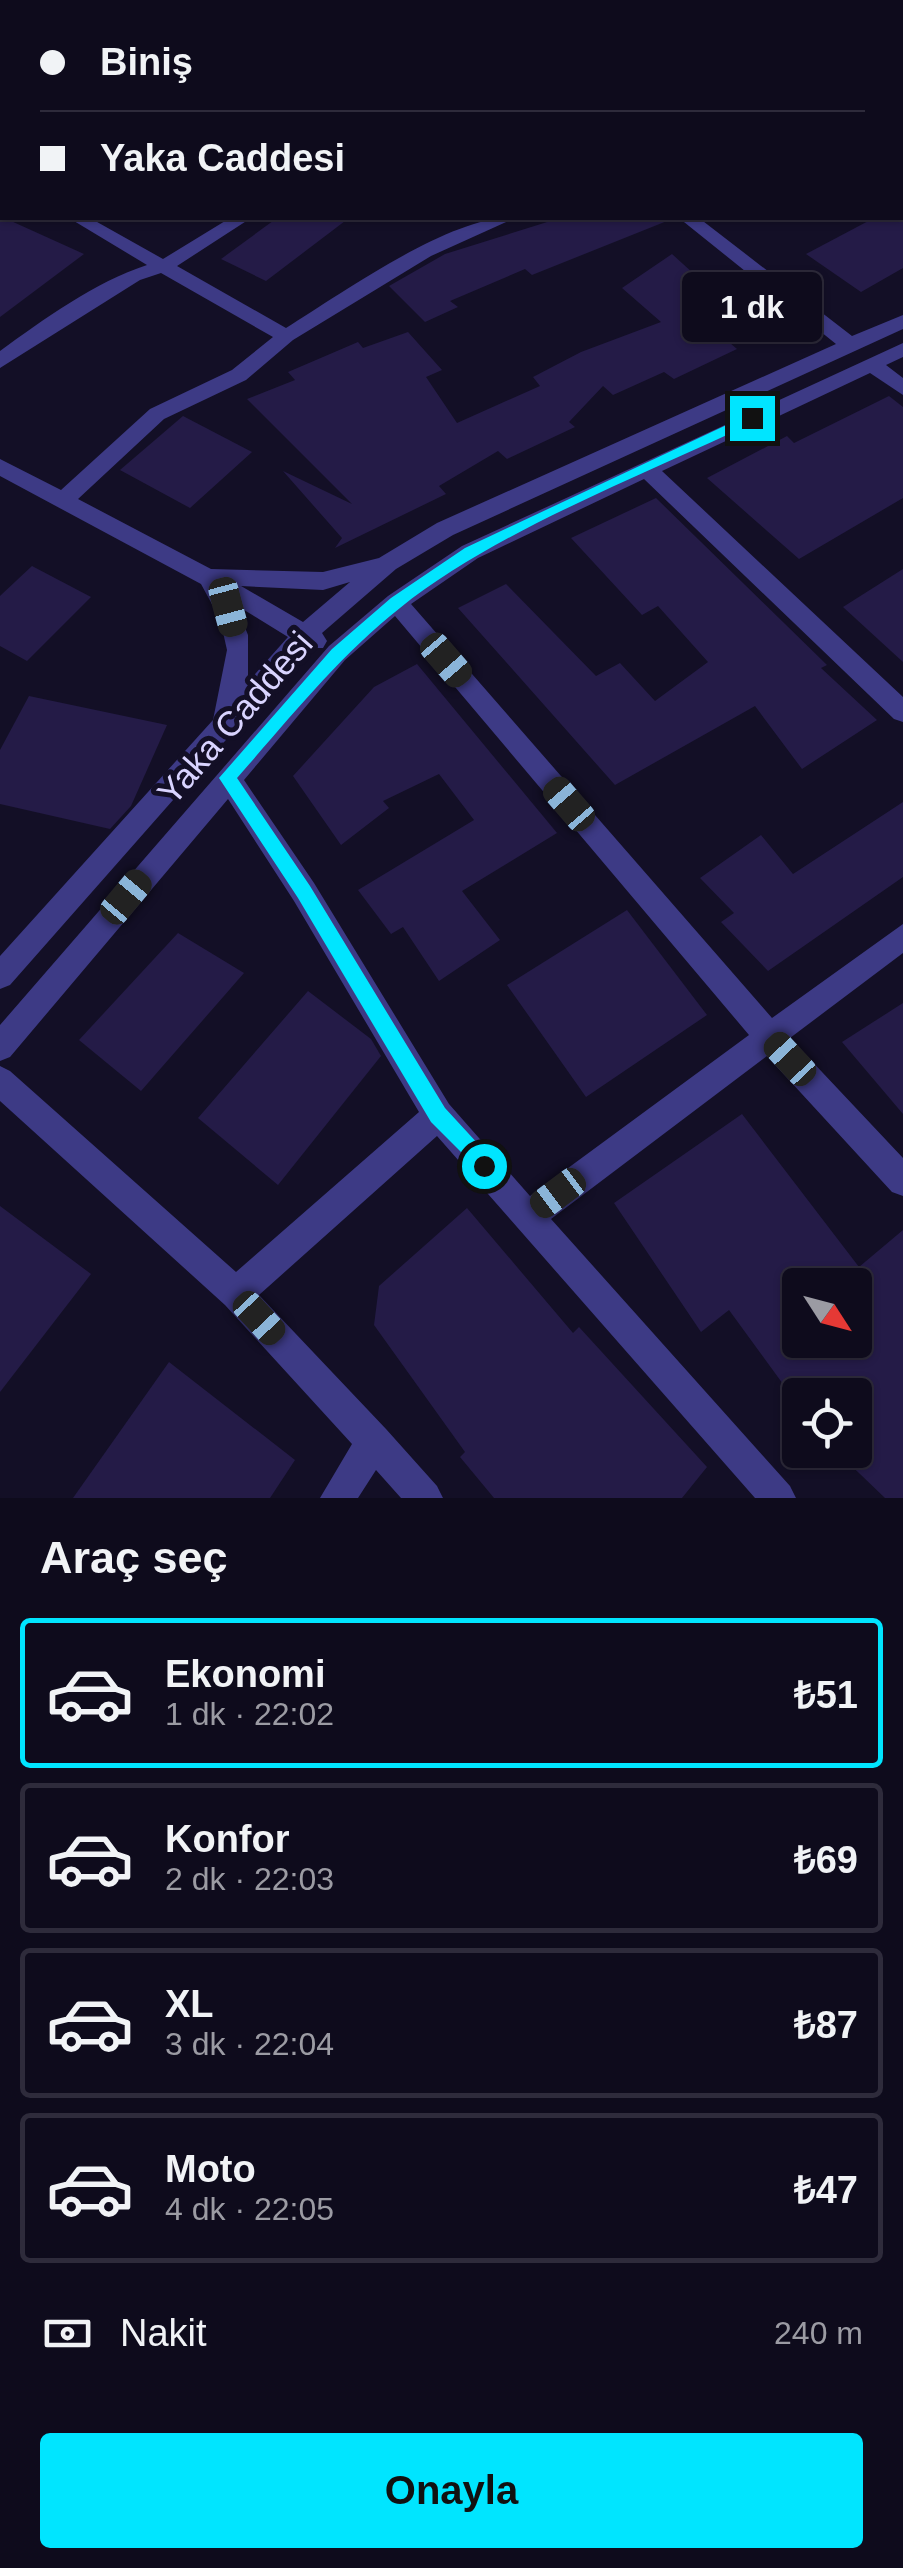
<!DOCTYPE html>
<html lang="tr">
<head>
<meta charset="utf-8">
<style>
	:root { --surface:#0e0b1c; --page:#1c1929; --text:#f1f3f6; --muted:#9b9ba3; --line:#2e2b3b; --accent:#00e5ff }
	body { margin:0; font-family:Arial,sans-serif; background:var(--page); color:var(--text); height:100vh; display:flex; flex-direction:column; font-size:38px; white-space:nowrap }
	* { box-sizing:border-box; margin:0 }
	p { font-size:32px; color:var(--muted) }
	.icon { flex:none; width:55px; height:55px; fill:none; stroke:currentColor; stroke-width:2; stroke-linecap:round; stroke-linejoin:round }
	.map { position:relative; height:1498px; overflow:hidden }
	.side { display:flex; flex-direction:column; background:var(--surface); flex:1 }
	.side>* { flex:none }
	.banner { position:absolute; left:0px; top:0px; width:905px; height:220px; box-shadow:0 2px 8px #0004,0 0 0 2px var(--line); display:grid; align-content:center; height:220px; padding:0 40px; background:var(--surface) }
	.needle { width:65px; rotate:126deg }
	.controls { position:absolute; left:782px; top:1268px; display:grid; gap:20px }
	.controls a { display:grid; place-items:center; width:90px; height:90px; border-radius:10px; background:var(--surface); box-shadow:0 2px 8px #0004,0 0 0 2px var(--line); font-size:50px }
	.end { position:absolute; width:45px; height:45px; margin:-22px; border:12px solid #00e5ff; background:#111; box-shadow:0 0 0 5px #111 }
	.from { border-radius:50% }
	.bubble { position:absolute; height:70px; border-radius:10px; background:var(--surface); box-shadow:0 2px 8px #0004,0 0 0 2px var(--line); font-size:32px; font-weight:700; line-height:70px; text-align:center }
	.car { position:absolute; width:30px; height:60px; margin:-30px -15px; border-radius:12px; box-shadow:0 0 8px 2px #0007; background:linear-gradient(#222 24%,#8ab4d8 0 40%,#222 0 76%,#8ab4d8 0 86%,#222 0) }
	.banner b { display:flex; align-items:center; gap:35px; height:95px; font-size:38px }
	.banner b+b { border-top:2px solid var(--line) }
	.banner i { width:25px; height:25px; background:var(--text) }
	ul { padding:0; list-style:none }
	li { display:flex; align-items:center; gap:30px; height:150px; margin:0 20px 15px; padding:0 20px; border:5px solid var(--line); border-radius:10px }
	li div { flex:1 }
	li b { display:block; font-size:38px }
	li em { font-style:normal; font-weight:700 }
	li.on { border-color:var(--accent) }
	li>.icon { width:90px; height:90px; stroke-width:1.5 }
	h2 { padding:0 40px; font-size:45px; line-height:120px }
	.pay { display:flex; align-items:center; gap:25px; height:110px; padding:0 40px; font-size:38px }
	.pay p { margin-inline-start:auto }
	.primary-button { display:flex; gap:20px; margin-top:auto; padding:20px 40px }
	.primary-button a { flex:1; height:115px; border-radius:10px; background:var(--accent); color:#111; font-size:40px; font-weight:700; line-height:115px; text-align:center }
	.map>svg:first-child { display:block }
	.building { fill:#241b47; fill-rule:evenodd }
	.lines { fill:none; stroke-linecap:round; stroke-linejoin:round }
	.minor { fill:#3d3a85; fill-rule:evenodd }
	.route { fill:#00e5ff }
	.labels { text-anchor:middle; stroke-width:10; stroke-linejoin:round; paint-order:stroke }
	.street-label { font-size:35px; fill:#d9d4ff; stroke:#130f26 }
</style>
</head>
<body>
<div class="map">
<svg width="903" height="1498" viewBox="0 0 903 1498">
	<rect width="100%" height="100%" fill="#130f26"/>
	<!-- building -->
	<g class="building">
		<polygon points="0,216 84,254 0,317"/>
		<polygon points="277,218 349,218 266,281 221,259"/>
		<polygon points="560,218 672,219 532,275 525,269 450,301 458,307 425,322 389,286 445,254"/>
		<polygon points="874,218 903,218 903,268 861,292 806,254"/>
		<polygon points="672,254 715,293 723,290 766,322 730,343 737,349 674,379 664,372 613,395 603,386 569,422 575,427 507,459 498,451 439,486 446,494 335,548 342,538 283,471 352,504 247,399 295,380 288,372 358,342 363,348 408,332 442,370 426,377 457,423 540,386 533,377 581,352 661,322 622,288"/>
		<polygon points="889,396 903,407 903,498 799,559 707,478 787,436 794,443"/>
		<polygon points="183,416 252,452 190,508 120,470"/>
		<polygon points="656,498 827,665 821,668 877,720 802,769 755,706 615,785 458,608 506,584 596,676 620,663 655,701 708,662 658,606 642,615 571,538"/>
		<polygon points="32,566 91,597 27,661 0,646 0,596"/>
		<polygon points="903,569 903,662 843,607"/>
		<polygon points="417,664 557,833 462,891 500,940 439,981 403,927 391,934 358,890 474,820 439,774 383,801 389,808 341,845 293,776 374,687"/>
		<polygon points="29,696 167,725 131,806 110,829 0,804 0,750"/>
		<polygon points="903,802 903,877 768,971 721,922 734,913 700,878 761,835 793,874"/>
		<polygon points="627,910 707,1015 586,1097 507,985"/>
		<polygon points="178,933 244,973 141,1091 79,1040"/>
		<polygon points="308,991 371,1039 381,1056 278,1185 198,1118"/>
		<polygon points="903,1003 903,1114 842,1042"/>
		<path d="M742 1114 859 1267 903 1230V1498H885L835 1450H855V1395H791L729 1310 701 1332 614 1203ZM800 1285H855V1340H800Z"/>
		<polygon points="0,1206 91,1274 0,1392"/>
		<polygon points="467,1208 573,1333 579,1327 707,1467 682,1498 494,1498 460,1457 465,1452 374,1325 379,1286"/>
		<polygon points="169,1362 295,1460 270,1498 73,1498"/>
	</g>
	<g class="lines">
		<!-- minor -->
		<g class="minor">
			<polygon points="412,0 426,0 428,2 413,2"/>
			<polygon points="773,0 787,0 788,2 773,2"/>
			<polygon points="2,52 2,62 0,63 0,53"/>
			<rect x="902" y="53" width="1" height="10"/>
			<polygon points="0,71 2,72 2,102 0,101"/>
			<path d="M69 218H90L163 259 230 218H251L177 266 286 328C341 294 452 214 515 218L431 256 293 340 246 380 164 419 78 499 211 569 323 572 379 558 437 523 836 344 679 218H699L852 336 903 315V329L453 535 396 569 322 633 327 641 323 648H307L10 985 0 989V956L213 720 227 650 220 619 201 584 0 476V459L61 490 150 409 232 370 273 337 161 273 140 280 0 368V351C44 319 95 282 147 265ZM350 582 303 622 241 586 323 590ZM236 605 288 637 248 682V635Z"/>
			<path d="M903 343V357L886 365 903 378V395L870 373 662 471 903 697V722L894 719 644 479 478 558 411 604 772 1018 903 924V953L790 1038 903 1158V1196L892 1192 767 1056 551 1219 790 1486 796 1498H755L437 1136 259 1295 386 1429 437 1486 443 1498H401L376 1470 358 1498H320L352 1444 225 1305 0 1101V1066L10 1071 236 1272 419 1112 294 901 228 799 10 1057 0 1061V1025L329 646 388 596 462 546ZM395 616 749 1035 530 1196 449 1104 314 883 244 780 345 660Z"/>
		</g>
	</g>
	<!-- route -->
	<path class="route" d="M752 413 757 421C644 475 495 531 400 608 338 657 289 719 237 778L310 886 445 1108 491 1158V1173L484 1175 431 1122 298 898 219 778 332 649 391 598 465 548Z"/>
	<g class="labels">
		<!-- street labels -->
		<g class="street-label">
			<text transform="translate(235 718) rotate(-49)" y="12">Yaka Caddesi</text>
		</g>
	</g>
</svg>
<div class="controls">
<a><svg class="needle" viewBox="-14 -14 28 28"><path d="M0-13l5 13h-10z" fill="#e53935"/><path d="M0 13l5-13h-10z" fill="#9b9ba3"/></svg></a>
<a><svg class="icon" aria-label="locate" viewBox="0 0 24 24"><circle cx="12" cy="12" r="6"/><path d="M12 2v4M12 18v4M2 12h4M18 12h4"/></svg></a>
</div>
<i class="end from" style="left:484px;top:1166px"></i>
<i class="end" style="left:752px;top:418px"></i>
<div class="bubble" style="left:682px;top:272px;width:140px">1 dk</div>
<i class="car" style="left:228px;top:607px;rotate:165deg"></i>
<i class="car" style="left:446px;top:660px;rotate:139deg"></i>
<i class="car" style="left:569px;top:804px;rotate:319deg"></i>
<i class="car" style="left:126px;top:897px;rotate:40deg"></i>
<i class="car" style="left:790px;top:1059px;rotate:317deg"></i>
<i class="car" style="left:558px;top:1193px;rotate:233deg"></i>
<i class="car" style="left:259px;top:1318px;rotate:137deg"></i>
<div class="banner">
<b><i class="from"></i>Biniş</b>
<b><i></i>Yaka Caddesi</b>
</div>
</div>
<section class="side">
<h2>Araç seç</h2>
<ul>
<li class="on"><svg class="icon" aria-label="car" viewBox="0 0 24 24"><path d="M5 17H2v-5l4-1 3-4h7l3 4 3 1v5h-3M9 17h6M6 11h13"/><circle cx="7" cy="17" r="2"/><circle cx="17" cy="17" r="2"/></svg><div><b>Ekonomi</b><p>1 dk · 22:02</p></div><em>₺51</em></li>
<li><svg class="icon" aria-label="car" viewBox="0 0 24 24"><path d="M5 17H2v-5l4-1 3-4h7l3 4 3 1v5h-3M9 17h6M6 11h13"/><circle cx="7" cy="17" r="2"/><circle cx="17" cy="17" r="2"/></svg><div><b>Konfor</b><p>2 dk · 22:03</p></div><em>₺69</em></li>
<li><svg class="icon" aria-label="car" viewBox="0 0 24 24"><path d="M5 17H2v-5l4-1 3-4h7l3 4 3 1v5h-3M9 17h6M6 11h13"/><circle cx="7" cy="17" r="2"/><circle cx="17" cy="17" r="2"/></svg><div><b>XL</b><p>3 dk · 22:04</p></div><em>₺87</em></li>
<li><svg class="icon" aria-label="car" viewBox="0 0 24 24"><path d="M5 17H2v-5l4-1 3-4h7l3 4 3 1v5h-3M9 17h6M6 11h13"/><circle cx="7" cy="17" r="2"/><circle cx="17" cy="17" r="2"/></svg><div><b>Moto</b><p>4 dk · 22:05</p></div><em>₺47</em></li>
</ul>
<div class="pay"><svg class="icon" aria-label="cash" viewBox="0 0 24 24"><path d="M3 7h18v10H3z"/><circle cx="12" cy="12" r="2"/></svg>Nakit<p>240 m</p></div>
<div class="primary-button"><a>Onayla</a></div>
</section>
</body>
</html>
